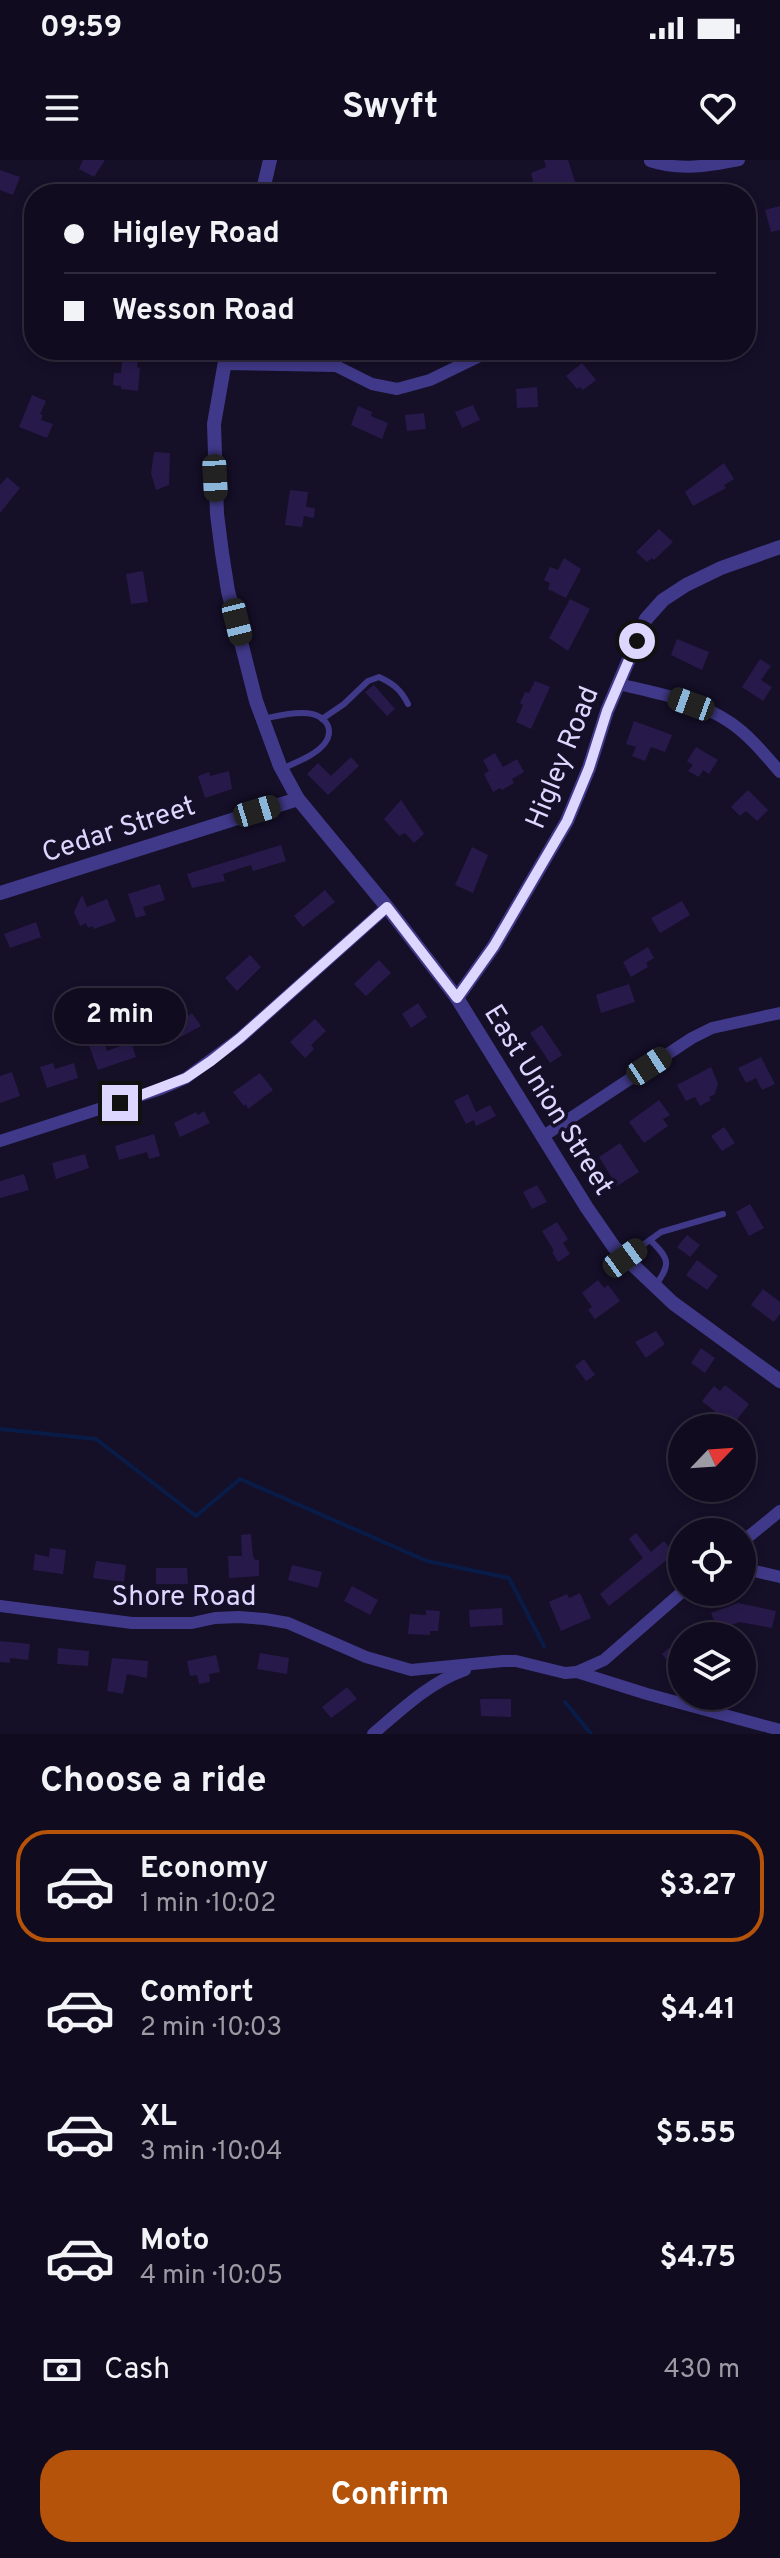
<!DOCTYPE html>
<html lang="en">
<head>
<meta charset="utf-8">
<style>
	:root { --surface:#100b1e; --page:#191427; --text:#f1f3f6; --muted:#9c9ba4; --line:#302b3c; --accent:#b45309 }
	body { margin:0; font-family:Overpass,sans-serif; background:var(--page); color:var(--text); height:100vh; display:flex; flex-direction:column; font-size:30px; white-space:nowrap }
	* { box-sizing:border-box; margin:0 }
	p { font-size:26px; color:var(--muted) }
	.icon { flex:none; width:44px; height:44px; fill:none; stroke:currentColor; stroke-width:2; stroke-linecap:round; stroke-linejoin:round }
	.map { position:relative; height:1574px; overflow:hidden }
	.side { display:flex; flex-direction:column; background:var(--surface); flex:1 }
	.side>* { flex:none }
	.top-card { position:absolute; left:24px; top:24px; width:732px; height:176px; border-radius:32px; box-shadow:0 4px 12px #0003,0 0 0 2px var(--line); display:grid; align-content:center; height:176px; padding:0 40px; background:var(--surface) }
	.needle { width:52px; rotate:65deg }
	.tools { position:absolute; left:668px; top:1254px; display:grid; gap:16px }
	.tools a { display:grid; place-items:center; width:88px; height:88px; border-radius:50%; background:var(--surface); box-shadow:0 4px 12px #0003,0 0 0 2px var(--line); font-size:40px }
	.end { position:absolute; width:36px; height:36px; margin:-18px; border:10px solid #ddd6ff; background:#111; box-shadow:0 0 0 4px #111 }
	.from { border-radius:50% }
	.bubble { position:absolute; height:56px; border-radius:28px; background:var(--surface); box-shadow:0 4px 12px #0003,0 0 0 2px var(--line); font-size:26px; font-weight:700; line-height:56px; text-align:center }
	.car { position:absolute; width:24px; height:48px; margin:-24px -12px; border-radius:10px; box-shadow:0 0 6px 2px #0007; background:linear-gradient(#222 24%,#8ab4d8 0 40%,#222 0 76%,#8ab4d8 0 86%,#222 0) }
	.top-card b { display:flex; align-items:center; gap:28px; height:76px; font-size:30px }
	.top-card b+b { border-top:2px solid var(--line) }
	.top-card i { width:20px; height:20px; background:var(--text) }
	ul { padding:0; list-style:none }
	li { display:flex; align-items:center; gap:24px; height:112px; margin:0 16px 12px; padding:0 24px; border:4px solid transparent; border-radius:32px }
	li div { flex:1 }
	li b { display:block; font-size:30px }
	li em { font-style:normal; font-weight:700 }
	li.selected { border-color:var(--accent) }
	li>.icon { width:72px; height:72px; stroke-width:1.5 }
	h2 { padding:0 40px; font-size:36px; line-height:96px }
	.pay { display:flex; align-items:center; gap:20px; height:88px; padding:0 40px; font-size:30px }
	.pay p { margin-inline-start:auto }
	.primary-button { display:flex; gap:16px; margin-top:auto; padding:16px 40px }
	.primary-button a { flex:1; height:92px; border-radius:32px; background:var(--accent); color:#fff; font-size:32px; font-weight:700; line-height:92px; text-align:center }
	.status { display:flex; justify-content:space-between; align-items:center; height:56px; padding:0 40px; background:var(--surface); direction:ltr }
	.status svg { height:22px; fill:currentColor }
	header { display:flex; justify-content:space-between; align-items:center; height:104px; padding:0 40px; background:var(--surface); font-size:36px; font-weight:700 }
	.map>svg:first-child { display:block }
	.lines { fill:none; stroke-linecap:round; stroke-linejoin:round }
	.stream { stroke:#091c47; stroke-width:4 }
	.building { fill:#271a4a }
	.service { stroke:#403989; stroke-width:6 }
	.minor { stroke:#403989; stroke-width:12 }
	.tertiary { stroke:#403989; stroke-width:14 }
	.route { stroke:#ddd6ff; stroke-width:10 }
	.labels { text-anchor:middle; stroke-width:7; stroke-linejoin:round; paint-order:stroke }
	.street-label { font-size:28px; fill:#ddd6ff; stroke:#150f28 }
</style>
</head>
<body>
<div class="status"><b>09:59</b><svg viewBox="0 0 49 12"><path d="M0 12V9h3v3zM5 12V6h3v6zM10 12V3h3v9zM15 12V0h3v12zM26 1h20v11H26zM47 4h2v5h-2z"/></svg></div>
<header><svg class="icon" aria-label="menu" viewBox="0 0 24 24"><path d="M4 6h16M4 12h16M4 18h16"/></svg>Swyft<svg class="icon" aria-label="heart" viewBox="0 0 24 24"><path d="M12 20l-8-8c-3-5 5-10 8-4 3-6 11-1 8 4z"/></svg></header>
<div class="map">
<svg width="780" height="1574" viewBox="0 0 780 1574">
	<rect width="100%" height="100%" fill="#150f28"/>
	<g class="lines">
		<!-- stream -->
		<g class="stream">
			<polyline points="0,1269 96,1279 196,1356 240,1319 427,1401 509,1418 544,1486"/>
			<polyline points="565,1542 591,1574"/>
		</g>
	</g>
	<!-- building -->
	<g class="building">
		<polygon points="83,0 105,0 94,17 79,9"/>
		<polygon points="544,0 568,0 579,34 541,34 535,29 531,13 546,7"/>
		<polygon points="0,10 20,17 13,35 0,30"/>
		<polygon points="780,46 780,70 771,72 765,50"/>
		<polygon points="123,190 139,192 137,207 140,208 138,231 121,229 121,226 113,225 114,213 121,213"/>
		<polygon points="582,203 596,220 583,230 580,227 577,229 566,216"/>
		<polygon points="537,227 538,247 517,248 516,229"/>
		<polygon points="32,235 46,241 40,254 43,255 41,260 53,264 47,278 19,267"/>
		<polygon points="473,245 480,260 462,268 455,252"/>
		<polygon points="358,246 372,252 371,256 388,263 382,279 351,265"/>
		<polygon points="424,253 426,269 407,271 405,255"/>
		<polygon points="154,292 170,293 169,325 156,330 151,313"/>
		<polygon points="724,303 734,319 724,325 726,328 693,346 685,332"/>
		<polygon points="7,317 20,328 0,353 0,325"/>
		<polygon points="290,330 308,332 306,347 315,348 314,358 304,356 302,367 285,365"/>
		<polygon points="659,369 673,382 654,400 652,398 647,402 636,392"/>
		<polygon points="564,398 581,409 566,438 548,429 550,423 544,420 550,407 558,410"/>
		<polygon points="143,411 148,442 131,444 126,414"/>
		<polygon points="570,439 590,449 568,491 549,478"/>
		<polygon points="677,479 709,492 702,510 671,495"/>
		<polygon points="760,499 771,506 761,520 772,527 763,541 742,527"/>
		<polygon points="535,521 550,527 531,569 516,562 523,545 520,543 525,532 529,533"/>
		<polygon points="374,525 395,549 387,556 365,532"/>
		<polygon points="634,561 672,575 665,592 651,587 645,601 632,596 636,587 626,584"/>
		<polygon points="696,587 718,600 709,614 703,610 699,617 688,611 693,605 687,601"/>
		<polygon points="495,593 503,607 517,599 524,612 512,619 514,623 502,630 500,628 493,632 484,614 489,611 483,600"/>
		<polygon points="351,597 359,606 328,635 307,614 318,603 331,616"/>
		<polygon points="229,611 232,629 205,638 198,616 209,612 210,616"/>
		<polygon points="748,630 768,650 757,661 746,651 740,656 731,647"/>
		<polygon points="401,640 424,674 414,683 405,673 399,676 384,659"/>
		<polygon points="281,685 286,701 253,711 251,705 223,714 225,721 192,728 187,714"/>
		<polygon points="472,687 488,695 473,733 455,725"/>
		<polygon points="160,724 165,740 143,747 146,755 136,758 128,734"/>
		<polygon points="325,730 335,742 303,767 294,756"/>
		<polygon points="82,735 87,747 107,739 116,761 94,769 93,766 88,768 86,763 80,766 74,752"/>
		<polygon points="682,741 690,755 660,773 651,758"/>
		<polygon points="36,762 41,777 10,788 4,774"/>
		<polygon points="648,787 654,798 646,803 648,807 631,817 623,802"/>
		<polygon points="250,795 261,807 237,831 225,818"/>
		<polygon points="379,800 391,813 366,836 354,824"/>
		<polygon points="629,824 635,842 601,853 596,835"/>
		<polygon points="418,843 427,857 411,868 402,854"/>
		<polygon points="192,853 201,866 171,882 164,872"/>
		<polygon points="315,859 326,871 311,885 314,889 305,898 290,882"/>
		<polygon points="542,865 562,895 550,903 530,873"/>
		<polygon points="103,878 107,891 131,882 136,897 98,910 88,883"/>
		<polygon points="761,897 775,924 762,930 756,918 746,923 738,908"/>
		<polygon points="53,903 55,909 74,903 78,918 47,928 40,907"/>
		<polygon points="711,907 718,923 715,934 709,937 711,940 700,946 695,937 686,941 677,925"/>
		<polygon points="12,912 20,936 0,943 0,916"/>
		<polygon points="260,913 273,930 248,949 246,944 244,946 233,932"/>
		<polygon points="468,934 476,952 490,945 496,956 476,966 474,960 466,964 454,941"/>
		<polygon points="659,940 670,955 663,959 668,966 644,983 629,962"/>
		<polygon points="204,951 210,963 180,977 174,963 196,952 198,955"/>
		<polygon points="724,967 735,983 722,991 711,976"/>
		<polygon points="154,974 160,996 149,999 147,992 119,1000 115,986"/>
		<polygon points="620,983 639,1012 617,1026 599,997"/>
		<polygon points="85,994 89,1008 56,1019 52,1003"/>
		<polygon points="24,1014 29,1030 0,1038 0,1021"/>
		<polygon points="537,1025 547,1042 532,1049 523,1032"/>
		<polygon points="750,1044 764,1068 749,1076 736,1052"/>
		<polygon points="557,1062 568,1079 563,1083 570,1094 558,1102 552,1092 554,1091 542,1071"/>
		<polygon points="687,1075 700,1085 690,1097 677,1087"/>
		<polygon points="697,1100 718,1116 707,1130 686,1115"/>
		<polygon points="598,1120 604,1128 608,1125 620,1141 595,1159 588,1150 592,1147 582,1133"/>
		<polygon points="763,1129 780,1142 780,1154 774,1162 751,1145"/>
		<polygon points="656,1171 665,1184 646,1198 635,1182"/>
		<polygon points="701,1188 715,1198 705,1213 691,1203"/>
		<polygon points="584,1199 595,1215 586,1221 575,1206"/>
		<polygon points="725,1225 749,1244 736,1261 726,1254 723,1258 702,1241 714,1226 720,1231"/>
		<polygon points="636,1373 651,1392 664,1381 674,1394 609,1446 600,1434 643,1398 629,1379"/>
		<polygon points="251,1374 253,1396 255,1400 259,1400 259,1416 229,1418 228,1396 242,1396 241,1375"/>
		<polygon points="50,1388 66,1390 63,1414 33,1410 35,1394 49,1397"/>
		<polygon points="96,1401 126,1405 124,1422 93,1418"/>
		<polygon points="292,1405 322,1412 318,1428 288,1420"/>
		<polygon points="156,1408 187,1408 188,1424 156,1424"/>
		<polygon points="352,1426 378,1440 370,1455 344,1441"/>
		<polygon points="580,1433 591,1458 561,1471 549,1442 567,1434 569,1438"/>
		<polygon points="738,1443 776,1451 772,1468 740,1462 718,1470 711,1453"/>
		<polygon points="502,1448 503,1465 470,1467 469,1450"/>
		<polygon points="426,1450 440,1451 438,1471 430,1471 430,1475 408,1474 410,1454 426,1455"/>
		<polygon points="682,1478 682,1499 672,1507 662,1494"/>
		<polygon points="0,1481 30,1484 28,1500 10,1498 10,1503 0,1502"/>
		<polygon points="58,1488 89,1491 88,1506 57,1504"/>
		<polygon points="260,1493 289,1498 287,1514 257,1509"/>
		<polygon points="216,1495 220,1512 209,1514 210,1522 199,1524 197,1515 190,1516 187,1501"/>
		<polygon points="112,1498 148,1501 147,1518 127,1514 123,1534 107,1531"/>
		<polygon points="347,1527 357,1539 331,1558 322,1547"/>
		<polygon points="480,1539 511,1539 511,1557 481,1556"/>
	</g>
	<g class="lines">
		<!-- service -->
		<g class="service">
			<path d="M262 559C279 556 318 544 328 566 330 571 329 578 325 583 315 596 296 602 282 609"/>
			<path d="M322 559 344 544 368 521 379 517C394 524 401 530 408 544"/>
			<path d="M650 1080C670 1099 671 1104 655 1126"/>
			<polyline points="625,1098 661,1072 723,1054"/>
		</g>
		<!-- minor -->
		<g class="minor">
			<path d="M650 1C680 11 708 6 739 0"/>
			<polyline points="224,204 336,206 372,224 397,229 430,220 492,190"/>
			<path d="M618 524C656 533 698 540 731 563 750 576 765 595 780 612"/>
			<polyline points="542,977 692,878 712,868 780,853"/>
			<polyline points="0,981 161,929 186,918 240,878 387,747"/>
			<polyline points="742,1382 780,1351"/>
			<polyline points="742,1408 780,1417"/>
			<polyline points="0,1446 132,1463 192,1463 215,1458 239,1457 265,1459 288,1463 366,1497 411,1510 503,1501 516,1501 565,1513 577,1512 647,1534 780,1570"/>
			<polyline points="577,1512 604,1500 682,1432"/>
			<path d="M373 1574C401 1550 430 1522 465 1510"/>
		</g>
		<!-- tertiary -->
		<g class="tertiary">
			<polyline points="262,34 270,0"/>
			<polyline points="227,190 214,264 217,354 222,393 228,431 256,541 280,606 298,639 387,747 457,838 587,1048 614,1087 673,1143 780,1221"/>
			<polyline points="0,733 298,639"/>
			<polyline points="457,838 494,786 567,661 589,608 607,551 646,459 663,440 686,425 721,408 780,387"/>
		</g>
	</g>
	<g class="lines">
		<!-- route -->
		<polyline class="route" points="120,943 186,918 211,901 240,878 387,747 457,838 494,786 567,661 589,608 607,551 637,481"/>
	</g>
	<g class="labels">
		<!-- street labels -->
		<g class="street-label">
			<text transform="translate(561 597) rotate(-68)" y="10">Higley Road</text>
			<text transform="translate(118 668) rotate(-18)" y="10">Cedar Street</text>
			<text transform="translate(550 939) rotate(58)" y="10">East Union Street</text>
			<text x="184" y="1445">Shore Road</text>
		</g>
	</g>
</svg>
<div class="tools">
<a><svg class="needle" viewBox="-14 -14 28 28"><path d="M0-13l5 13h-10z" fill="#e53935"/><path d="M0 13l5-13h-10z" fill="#9c9ba4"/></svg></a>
<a><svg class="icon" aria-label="locate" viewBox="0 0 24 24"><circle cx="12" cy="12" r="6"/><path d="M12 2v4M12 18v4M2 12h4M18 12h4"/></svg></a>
<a><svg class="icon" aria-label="layers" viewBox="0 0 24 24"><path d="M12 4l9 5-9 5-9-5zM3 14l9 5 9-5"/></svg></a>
</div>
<i class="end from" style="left:637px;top:481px"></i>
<i class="end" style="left:120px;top:943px"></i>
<div class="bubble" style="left:54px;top:828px;width:132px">2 min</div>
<i class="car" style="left:215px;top:318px;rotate:177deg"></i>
<i class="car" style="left:237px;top:462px;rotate:166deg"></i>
<i class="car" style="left:691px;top:544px;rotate:290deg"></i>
<i class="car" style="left:257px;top:651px;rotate:73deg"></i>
<i class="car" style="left:649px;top:906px;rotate:57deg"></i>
<i class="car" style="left:625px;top:1098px;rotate:54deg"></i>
<div class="top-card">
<b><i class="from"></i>Higley Road</b>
<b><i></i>Wesson Road</b>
</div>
</div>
<section class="side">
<h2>Choose a ride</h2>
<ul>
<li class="selected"><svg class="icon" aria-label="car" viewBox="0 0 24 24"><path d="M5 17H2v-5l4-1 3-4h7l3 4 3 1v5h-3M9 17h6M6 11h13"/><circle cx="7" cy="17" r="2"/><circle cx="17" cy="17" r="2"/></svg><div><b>Economy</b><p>1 min · 10:02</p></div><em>$3.27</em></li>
<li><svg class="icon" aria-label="car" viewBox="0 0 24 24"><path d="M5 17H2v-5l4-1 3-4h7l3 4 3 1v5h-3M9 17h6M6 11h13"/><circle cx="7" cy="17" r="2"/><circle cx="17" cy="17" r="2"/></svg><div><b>Comfort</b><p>2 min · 10:03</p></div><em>$4.41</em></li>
<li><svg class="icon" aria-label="car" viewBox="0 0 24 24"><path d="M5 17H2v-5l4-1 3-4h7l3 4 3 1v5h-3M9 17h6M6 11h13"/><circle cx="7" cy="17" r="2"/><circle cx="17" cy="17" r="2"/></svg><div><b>XL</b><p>3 min · 10:04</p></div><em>$5.55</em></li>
<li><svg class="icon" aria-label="car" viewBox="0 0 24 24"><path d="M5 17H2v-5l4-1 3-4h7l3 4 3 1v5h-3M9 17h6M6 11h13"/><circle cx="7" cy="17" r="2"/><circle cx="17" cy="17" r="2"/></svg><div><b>Moto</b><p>4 min · 10:05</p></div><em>$4.75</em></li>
</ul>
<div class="pay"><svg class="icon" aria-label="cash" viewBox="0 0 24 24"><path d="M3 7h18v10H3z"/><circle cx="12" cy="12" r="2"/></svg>Cash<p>430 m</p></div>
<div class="primary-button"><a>Confirm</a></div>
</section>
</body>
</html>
